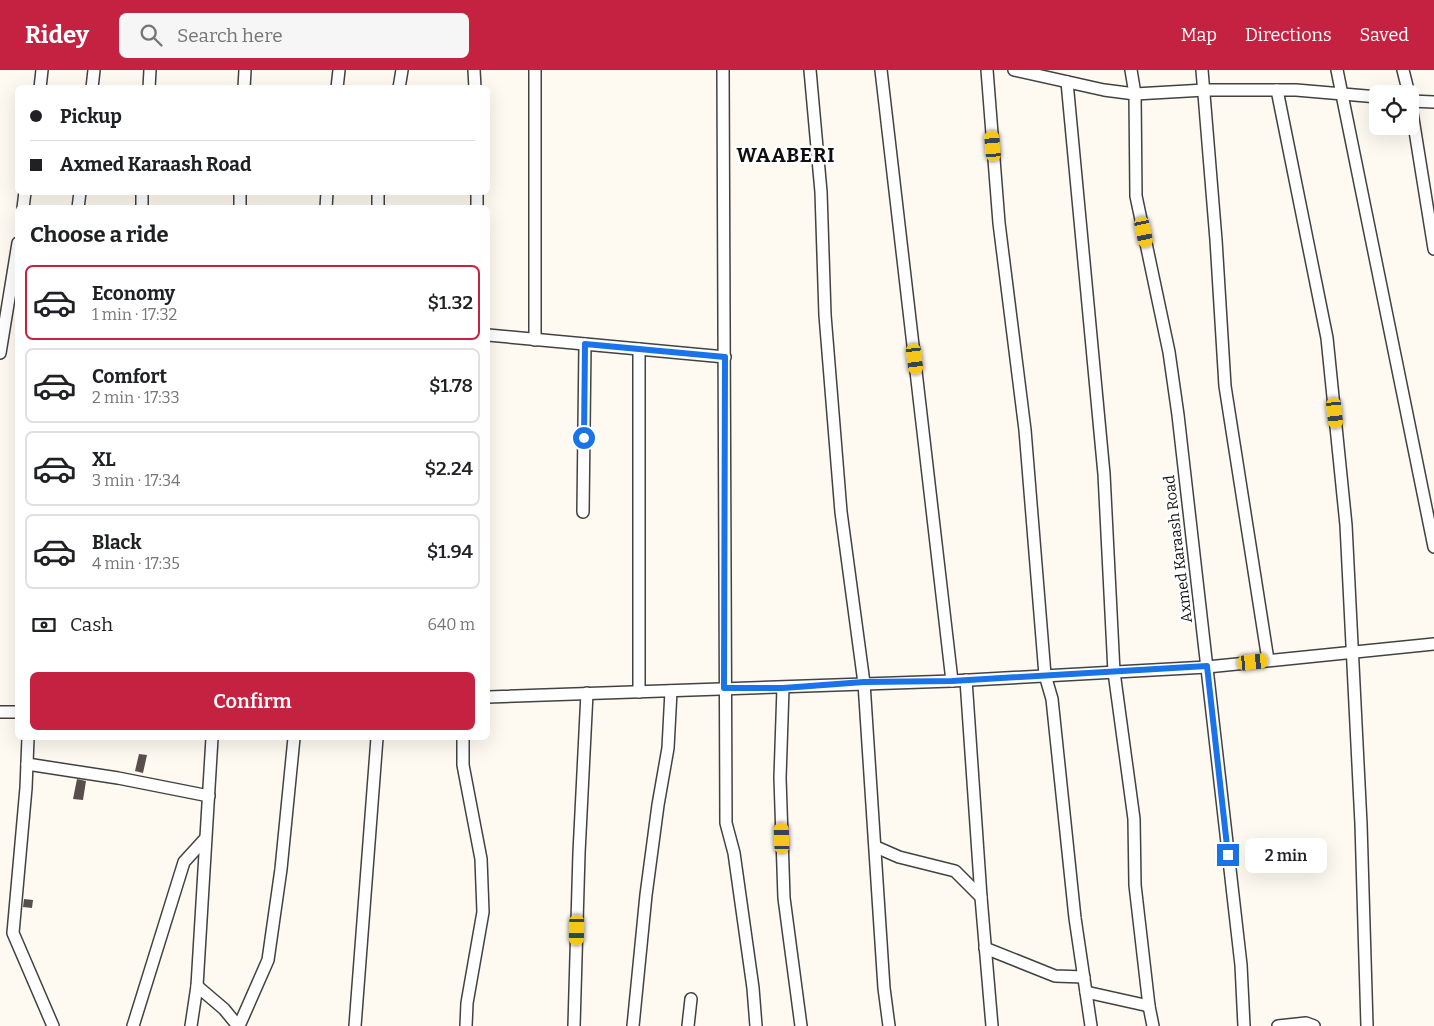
<!DOCTYPE html>
<html lang="en">
<head>
<meta charset="utf-8">
<style>
	:root { --surface:#fff; --page:#f6f6f6; --text:#202124; --muted:#757577; --line:#e0e0e0; --accent:#c42240 }
	body { margin:0; font-family:Bitter,serif; background:var(--page); color:var(--text); height:100vh; display:flex; flex-direction:column; font-size:19px; white-space:nowrap }
	* { box-sizing:border-box; margin:0 }
	p { font-size:16px; color:var(--muted) }
	.icon { flex:none; width:28px; height:28px; fill:none; stroke:currentColor; stroke-width:2; stroke-linecap:round; stroke-linejoin:round }
	.map { position:relative; flex:1; overflow:hidden }
	.panel { position:absolute; left:15px; top:135px; width:475px; height:535px; display:flex; flex-direction:column; background:var(--surface); border-radius:8px; box-shadow:0 5px 20px #0002 }
	.panel>* { flex:none }
	.banner { position:absolute; left:15px; top:15px; width:475px; height:110px; border-radius:8px; box-shadow:0 5px 20px #0002; display:grid; align-content:center; height:110px; padding:0 15px; background:var(--surface) }
	.tools { position:absolute; left:1369px; top:15px; display:grid; gap:10px }
	.tools a { display:grid; place-items:center; width:50px; height:50px; border-radius:8px; background:var(--surface); box-shadow:0 5px 20px #0002; font-size:25px }
	.end { position:absolute; width:22px; height:22px; margin:-11px; border:6px solid #1a73e8; background:#fff; box-shadow:0 0 0 2px #fff }
	.from { border-radius:50% }
	.bubble { position:absolute; height:35px; border-radius:8px; background:var(--surface); box-shadow:0 5px 20px #0002; font-size:16px; font-weight:600; line-height:35px; text-align:center }
	.car { position:absolute; width:15px; height:30px; margin:-15px -8px; border-radius:6px; box-shadow:0 0 4px 1px #0007; background:linear-gradient(#f5c518 24%,#345 0 40%,#f5c518 0 76%,#345 0 86%,#f5c518 0) }
	.banner b { display:flex; align-items:center; gap:18px; height:48px; font-size:19px }
	.banner b+b { border-top:1px solid var(--line) }
	.banner i { width:12px; height:12px; background:var(--text) }
	ul { padding:0; list-style:none }
	li { display:flex; align-items:center; gap:15px; height:75px; margin:0 10px 8px; padding:0 5px; border:2px solid var(--line); border-radius:8px }
	li div { flex:1 }
	li b { display:block; font-size:19px }
	li em { font-style:normal; font-weight:600 }
	li.current { border-color:var(--accent) }
	li>.icon { width:45px; height:45px; stroke-width:1.5 }
	h2 { padding:0 15px; font-size:22px; line-height:60px }
	.pay { display:flex; align-items:center; gap:12px; height:55px; padding:0 15px; font-size:19px }
	.pay p { margin-inline-start:auto }
	.cta { display:flex; gap:10px; margin-top:auto; padding:10px 15px }
	.cta a { flex:1; height:58px; border-radius:8px; background:var(--accent); color:#fff; font-size:20px; font-weight:600; line-height:58px; text-align:center }
	header { display:flex; align-items:center; gap:30px; box-sizing:border-box; height:70px; padding:0 25px; background:var(--accent); color:#fff }
	header strong { font-size:24px }
	nav { display:flex; gap:28px; margin-inline-start:auto; font-size:18px }
	.search { width:350px; height:45px; background:var(--page); display:flex; align-items:center; gap:12px; box-sizing:border-box; padding:0 18px; border-radius:8px; color:var(--muted); font-size:19px }
	.map>svg:first-child { display:block }
	.building { fill:#584e4b }
	.lines { fill:none; stroke-linecap:round; stroke-linejoin:round }
	.minor-casing { stroke:#424242; stroke-width:14 }
	.minor { stroke:#fff; stroke-width:11 }
	.route { stroke:#1a73e8; stroke-width:6 }
	.labels { text-anchor:middle; stroke-width:5; stroke-linejoin:round; paint-order:stroke }
	.street-label { font-size:15px; fill:#0f0f0f; stroke:#fff }
	.district-label { font-size:20px; font-weight:bold; letter-spacing:1px; fill:#0f0f0f; stroke:#fff }
</style>
</head>
<body>
<header>
<strong>Ridey</strong>
<div class="search"><svg class="icon" aria-label="search" viewBox="0 0 24 24"><circle cx="10" cy="10" r="6"/><path d="M15 15l6 6"/></svg>Search here</div>
<nav><a>Map</a><a>Directions</a><a>Saved</a></nav>
</header>
<div class="map">
<svg width="1434" height="956" viewBox="0 0 1434 956">
	<rect width="100%" height="100%" fill="#fffaf1"/>
	<!-- building -->
	<g class="building">
		<polygon points="139,684 147,685 143,703 135,701"/>
		<polygon points="77,709 86,711 83,730 73,729"/>
		<polygon points="24,829 33,830 32,838 23,837"/>
	</g>
	<g class="lines">
		<defs>
			<g id="minor">
				<polyline points="474,0 475,18"/>
				<polyline points="535,0 535,270"/>
				<polyline points="723,0 726,753 734,783 753,918 756,956"/>
				<polyline points="810,0 821,122 825,245 841,442 864,613 884,918 889,956"/>
				<polyline points="881,0 952,611"/>
				<polyline points="987,0 999,153 1025,360 1045,605 1052,629 1075,848 1091,956"/>
				<polyline points="1014,0 1104,20 1135,24 1205,20 1296,20 1378,27"/>
				<polyline points="1131,0 1135,24 1136,126 1169,282 1178,345 1241,895 1244,956"/>
				<polyline points="1202,0 1216,170 1225,316 1268,590"/>
				<polyline points="1337,0 1434,477"/>
				<polyline points="1403,0 1409,24"/>
				<polyline points="1067,12 1104,404 1114,602 1134,749 1135,815 1149,936 1153,956"/>
				<polyline points="40,18 42,0"/>
				<polyline points="92,18 94,0"/>
				<polyline points="149,18 150,0"/>
				<polyline points="244,18 245,0"/>
				<polyline points="337,18 339,0"/>
				<polyline points="399,18 402,0"/>
				<polyline points="1277,20 1327,268 1346,455 1361,754 1367,956"/>
				<polyline points="1410,30 1434,179"/>
				<polyline points="1410,31 1434,32"/>
				<polyline points="477,122 477,138"/>
				<polyline points="23,138 25,122"/>
				<polyline points="78,138 80,122"/>
				<polyline points="142,138 142,122"/>
				<polyline points="240,138 240,122"/>
				<polyline points="326,138 327,122"/>
				<polyline points="378,138 378,122"/>
				<polyline points="488,265 725,287"/>
				<polyline points="0,283 18,173"/>
				<polyline points="583,442 585,274"/>
				<polyline points="966,610 981,827 992,956"/>
				<polyline points="783,618 780,708 784,828 801,956"/>
				<polyline points="639,622 639,279"/>
				<polyline points="488,627 952,611 1207,597 1434,574"/>
				<polyline points="0,642 18,642"/>
				<polyline points="28,668 26,718 13,863 53,956"/>
				<polyline points="463,668 463,695 481,789 483,842 467,933 466,956"/>
				<polyline points="27,694 118,708 209,726"/>
				<polyline points="876,777 899,787 955,801 981,827"/>
				<polyline points="985,878 1055,906 1084,907"/>
				<polyline points="197,916 224,939 238,956"/>
				<polyline points="1086,922 1149,936"/>
				<polyline points="133,956 184,792 205,769"/>
				<polyline points="191,956 197,916 212,668"/>
				<polyline points="239,956 268,890 281,799 294,668"/>
				<polyline points="355,956 377,668"/>
				<polyline points="574,956 579,783 587,623"/>
				<polyline points="633,956 646,825 658,735 668,678 671,621"/>
				<polyline points="688,956 691,929"/>
				<polyline points="1278,956 1306,953 1314,956"/>
			</g>
		</defs>
		<!-- minor casing -->
		<use href="#minor" class="minor-casing"/>
		<!-- minor -->
		<use href="#minor" class="minor"/>
	</g>
	<g class="lines">
		<!-- route -->
		<polyline class="route" points="584,368 585,274 725,287 724,618 783,618 864,612 952,611 1207,596 1228,785"/>
	</g>
	<g class="labels">
		<!-- street labels -->
		<g class="street-label">
			<text transform="translate(1178 479) rotate(-97)" y="5">Axmed Karaash Road</text>
		</g>
		<!-- district labels -->
		<g class="district-label">
			<text x="786" y="92">WAABERI</text>
		</g>
	</g>
</svg>
<div class="tools">
<a><svg class="icon" aria-label="locate" viewBox="0 0 24 24"><circle cx="12" cy="12" r="6"/><path d="M12 2v4M12 18v4M2 12h4M18 12h4"/></svg></a>
</div>
<i class="end from" style="left:584px;top:368px"></i>
<i class="end" style="left:1228px;top:785px"></i>
<div class="bubble" style="left:1245px;top:768px;width:82px">2 min</div>
<i class="car" style="left:993px;top:76px;rotate:355deg"></i>
<i class="car" style="left:1144px;top:162px;rotate:168deg"></i>
<i class="car" style="left:915px;top:289px;rotate:173deg"></i>
<i class="car" style="left:1335px;top:343px;rotate:174deg"></i>
<i class="car" style="left:1253px;top:592px;rotate:84deg"></i>
<i class="car" style="left:782px;top:768px;rotate:358deg"></i>
<i class="car" style="left:577px;top:860px;rotate:181deg"></i>
<div class="banner">
<b><i class="from"></i>Pickup</b>
<b><i></i>Axmed Karaash Road</b>
</div>
<section class="panel">
<h2>Choose a ride</h2>
<ul>
<li class="current"><svg class="icon" aria-label="car" viewBox="0 0 24 24"><path d="M5 17H2v-5l4-1 3-4h7l3 4 3 1v5h-3M9 17h6M6 11h13"/><circle cx="7" cy="17" r="2"/><circle cx="17" cy="17" r="2"/></svg><div><b>Economy</b><p>1 min · 17:32</p></div><em>$1.32</em></li>
<li><svg class="icon" aria-label="car" viewBox="0 0 24 24"><path d="M5 17H2v-5l4-1 3-4h7l3 4 3 1v5h-3M9 17h6M6 11h13"/><circle cx="7" cy="17" r="2"/><circle cx="17" cy="17" r="2"/></svg><div><b>Comfort</b><p>2 min · 17:33</p></div><em>$1.78</em></li>
<li><svg class="icon" aria-label="car" viewBox="0 0 24 24"><path d="M5 17H2v-5l4-1 3-4h7l3 4 3 1v5h-3M9 17h6M6 11h13"/><circle cx="7" cy="17" r="2"/><circle cx="17" cy="17" r="2"/></svg><div><b>XL</b><p>3 min · 17:34</p></div><em>$2.24</em></li>
<li><svg class="icon" aria-label="car" viewBox="0 0 24 24"><path d="M5 17H2v-5l4-1 3-4h7l3 4 3 1v5h-3M9 17h6M6 11h13"/><circle cx="7" cy="17" r="2"/><circle cx="17" cy="17" r="2"/></svg><div><b>Black</b><p>4 min · 17:35</p></div><em>$1.94</em></li>
</ul>
<div class="pay"><svg class="icon" aria-label="cash" viewBox="0 0 24 24"><path d="M3 7h18v10H3z"/><circle cx="12" cy="12" r="2"/></svg>Cash<p>640 m</p></div>
<div class="cta"><a>Confirm</a></div>
</section>
</div>
</body>
</html>
